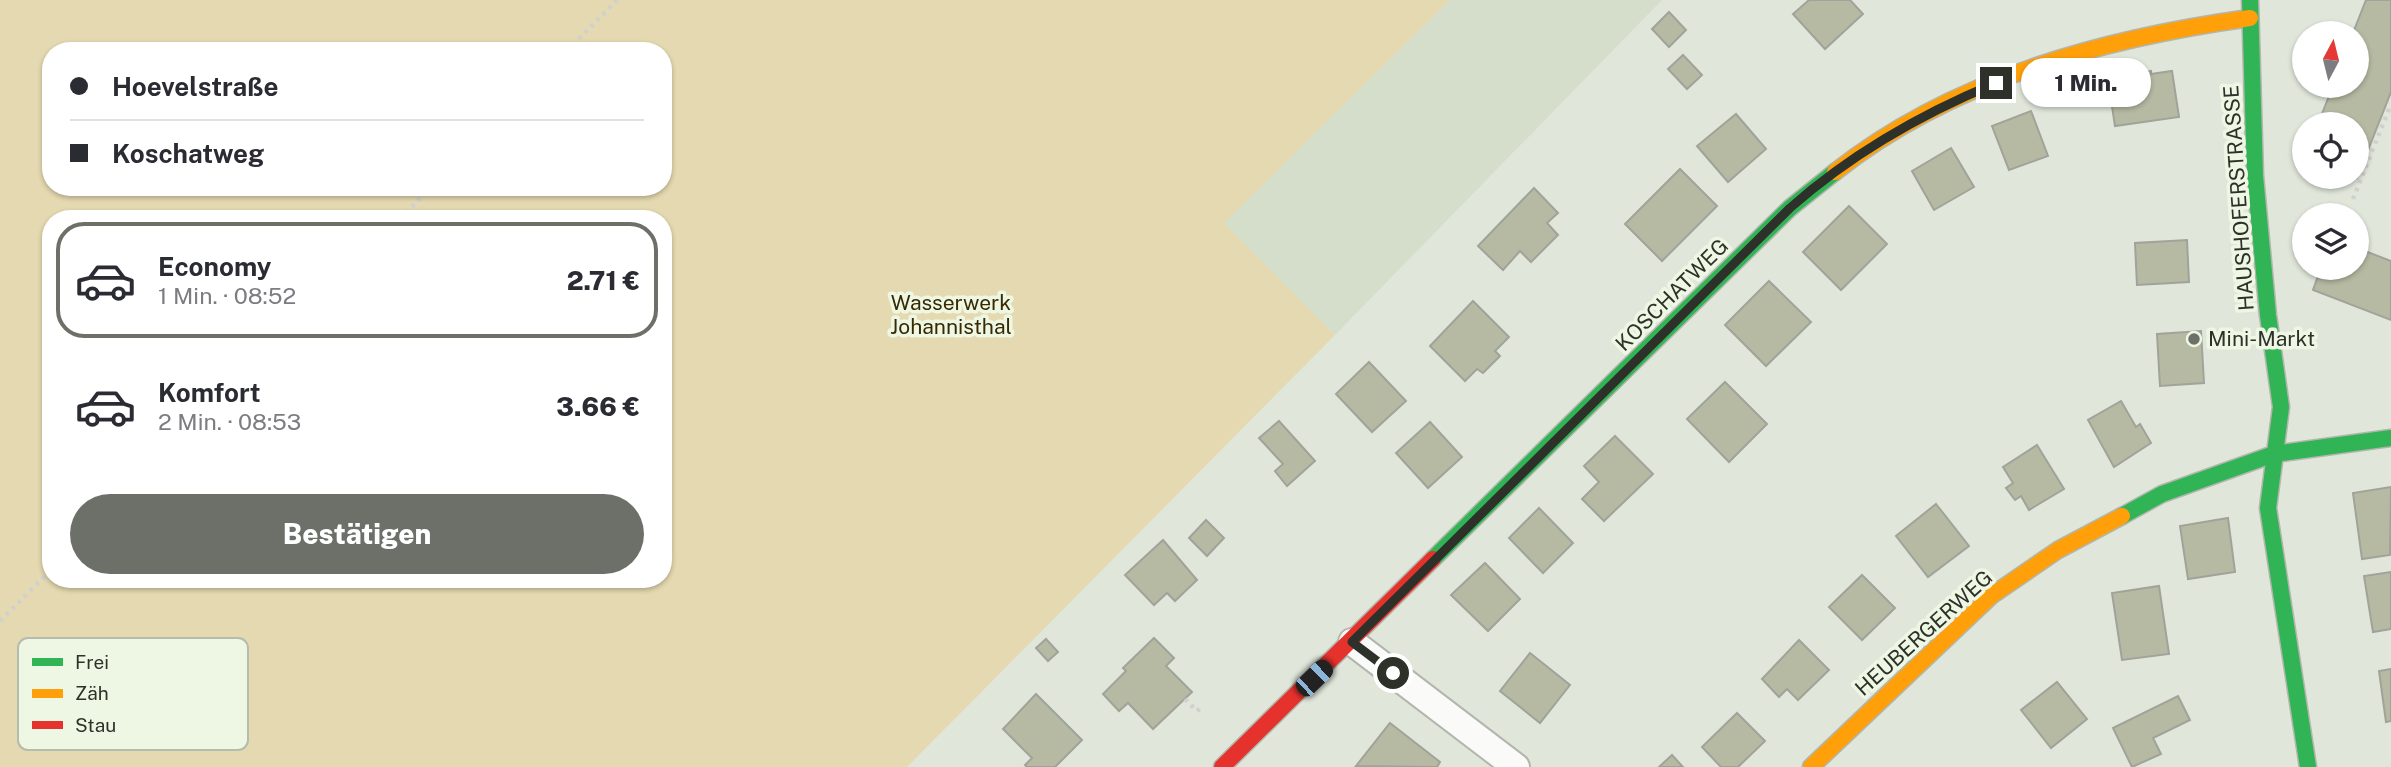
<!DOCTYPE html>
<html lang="de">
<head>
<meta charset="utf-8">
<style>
	:root { --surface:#fff; --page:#f2f2f3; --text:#2b2b33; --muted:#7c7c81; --line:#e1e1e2; --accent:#6c7068 }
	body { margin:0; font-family:"Public Sans",sans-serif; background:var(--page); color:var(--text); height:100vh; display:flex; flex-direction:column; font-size:26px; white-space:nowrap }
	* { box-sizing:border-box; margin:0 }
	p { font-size:23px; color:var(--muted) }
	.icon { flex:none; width:38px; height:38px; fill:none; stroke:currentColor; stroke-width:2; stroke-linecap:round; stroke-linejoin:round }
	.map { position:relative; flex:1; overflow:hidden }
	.panel { position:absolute; left:42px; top:210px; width:630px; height:378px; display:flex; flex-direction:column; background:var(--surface); border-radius:28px; box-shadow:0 2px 5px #0004 }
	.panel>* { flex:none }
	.guide { position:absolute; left:42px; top:42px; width:630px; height:154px; border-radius:28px; box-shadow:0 2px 5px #0004; display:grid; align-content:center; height:154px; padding:0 28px; background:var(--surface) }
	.needle { width:46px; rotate:7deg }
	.tools { position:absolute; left:2292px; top:21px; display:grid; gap:14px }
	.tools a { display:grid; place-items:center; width:77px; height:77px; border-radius:50%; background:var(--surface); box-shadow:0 2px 5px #0004; font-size:35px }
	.end { position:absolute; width:32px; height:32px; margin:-16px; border:9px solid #2e312a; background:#fff; box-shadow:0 0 0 4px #fff }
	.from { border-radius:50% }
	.bubble { position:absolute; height:49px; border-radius:24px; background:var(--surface); box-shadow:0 2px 5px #0004; font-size:23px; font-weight:800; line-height:49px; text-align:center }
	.car { position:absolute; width:21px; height:42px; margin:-21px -10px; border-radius:9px; box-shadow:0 0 5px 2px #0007; background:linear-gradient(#222 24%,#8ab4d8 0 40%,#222 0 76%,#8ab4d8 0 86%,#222 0) }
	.guide b { display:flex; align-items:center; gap:24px; height:66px; font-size:26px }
	.guide b+b { border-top:2px solid var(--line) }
	.guide i { width:18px; height:18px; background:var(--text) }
	ul { padding:12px 0 0; list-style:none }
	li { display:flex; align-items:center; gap:21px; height:116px; margin:0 14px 10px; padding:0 14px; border:4px solid transparent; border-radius:28px }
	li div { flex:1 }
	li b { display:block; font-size:26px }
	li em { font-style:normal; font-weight:800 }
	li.current { border-color:var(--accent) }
	li>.icon { width:63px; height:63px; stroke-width:1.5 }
	.primary-button { display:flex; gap:14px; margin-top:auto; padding:14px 28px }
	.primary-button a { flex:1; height:80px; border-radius:42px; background:var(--accent); color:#fff; font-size:28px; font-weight:800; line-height:80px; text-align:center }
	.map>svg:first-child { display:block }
	.built { fill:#d5deca }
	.green { fill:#e4d9b0; fill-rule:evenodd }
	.building { fill:#b7baa2; stroke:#a0a39a; stroke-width:2 }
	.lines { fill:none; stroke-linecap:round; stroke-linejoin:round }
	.street-casing { stroke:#b2b6ad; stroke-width:30 }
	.fast-casing { stroke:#b2b6ad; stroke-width:19 }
	.slow-casing { stroke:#b2b6ad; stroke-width:19 }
	.jam-casing { stroke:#b2b6ad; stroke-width:19 }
	.path { stroke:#d0d1ce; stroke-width:4.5; stroke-dasharray:3.5 5; stroke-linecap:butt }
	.street { stroke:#fafbf9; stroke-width:26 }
	.fast { stroke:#30b455; stroke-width:16 }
	.slow { stroke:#ff9f0a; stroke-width:16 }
	.jam { stroke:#e5322d; stroke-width:16 }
	.route { stroke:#2e312a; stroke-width:9 }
	.poi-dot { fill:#6c7068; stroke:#eef7e3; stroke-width:2.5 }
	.labels { text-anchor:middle; stroke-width:7; stroke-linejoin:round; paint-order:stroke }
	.street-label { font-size:21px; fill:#2e312a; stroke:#eef7e3 }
	.park-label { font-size:21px; fill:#382900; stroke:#eef7e3 }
	.poi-label { font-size:21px; fill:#2e312a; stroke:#eef7e3; text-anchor:start }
	.key { fill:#eef7e3; stroke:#b4bcac; stroke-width:2 }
	.key-label { font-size:19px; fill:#2e312a }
</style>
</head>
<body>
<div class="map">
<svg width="2391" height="767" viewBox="0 0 2391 767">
	<rect width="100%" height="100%" fill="#e0e6da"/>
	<!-- built -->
	<polygon class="built" points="1450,0 1662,0 1335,335 1223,223"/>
	<!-- green -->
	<path class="green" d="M0 0H1450L1224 223 1335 335 907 767H0ZM51 51H663V187H51ZM51 219H663V579H51Z"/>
	<!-- building -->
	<g class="building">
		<polygon points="1809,0 1850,0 1863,14 1825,49 1793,14"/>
		<polygon points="2366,0 2391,0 2391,92 2357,178 2354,177 2357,177 2357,124 2318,124 2333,86 2357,86 2357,33 2353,33"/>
		<polygon points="1669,12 1686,30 1669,47 1652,29"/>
		<polygon points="1683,55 1702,75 1687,89 1668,69"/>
		<polygon points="2151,71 2151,74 2172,71 2179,117 2115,126 2108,80"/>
		<polygon points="2031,111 2048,156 2009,170 1992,126"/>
		<polygon points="1736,114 1766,149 1728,182 1697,146"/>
		<polygon points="1951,148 1974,187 1934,210 1912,171"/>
		<polygon points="1680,169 1717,206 1662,261 1625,224"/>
		<polygon points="1534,188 1558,213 1547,223 1558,235 1531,262 1520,251 1503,270 1478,246"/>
		<polygon points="1849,206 1887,244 1841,290 1803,252"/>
		<polygon points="2187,240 2189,282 2137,285 2135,243"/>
		<polygon points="2357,248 2391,261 2391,320 2313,290 2321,268 2357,268"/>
		<polygon points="1769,281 1811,322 1766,366 1725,325"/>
		<polygon points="1473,301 1509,337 1495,351 1500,356 1483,373 1477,369 1465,381 1430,346"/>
		<polygon points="2201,331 2204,383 2160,386 2157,334"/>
		<polygon points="1369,362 1406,401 1372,432 1336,394"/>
		<polygon points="1725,382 1767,424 1729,462 1687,419"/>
		<polygon points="2121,401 2136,427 2140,424 2151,443 2114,467 2088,420"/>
		<polygon points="1279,421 1315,461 1287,486 1275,471 1283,464 1259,438"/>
		<polygon points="1430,422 1462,457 1428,488 1396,453"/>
		<polygon points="1615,436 1653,474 1604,521 1582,499 1599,482 1584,466"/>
		<polygon points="2037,445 2064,489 2029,510 2021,496 2015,500 2006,488 2013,483 2003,467"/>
		<polygon points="2391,487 2390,555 2362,559 2353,493"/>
		<polygon points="1936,504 1969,546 1928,577 1896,536"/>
		<polygon points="1539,508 1573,543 1543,573 1509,538"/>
		<polygon points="2228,518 2235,572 2188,579 2180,526"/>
		<polygon points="1206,520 1224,538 1207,556 1189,538"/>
		<polygon points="1163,540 1197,580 1175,601 1167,593 1154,605 1125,575"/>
		<polygon points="1485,563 1520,599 1488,631 1451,595"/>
		<polygon points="2391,572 2391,629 2373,632 2364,576"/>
		<polygon points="1862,575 1895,608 1862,640 1829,607"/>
		<polygon points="2159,586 2169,654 2122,660 2112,593"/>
		<polygon points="1154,638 1174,658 1166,666 1192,692 1153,729 1128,703 1119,711 1103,694 1126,671 1123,668"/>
		<polygon points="1046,639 1058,652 1048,661 1036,648"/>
		<polygon points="1799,640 1829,670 1798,700 1787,689 1779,697 1762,679"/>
		<polygon points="1530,653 1570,685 1540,723 1500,691"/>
		<polygon points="2391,669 2391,721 2386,722 2379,671"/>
		<polygon points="2057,682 2087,719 2051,748 2021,710"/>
		<polygon points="1036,694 1082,740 1055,767 1027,767 1025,765 1032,758 1003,729"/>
		<polygon points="2178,696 2190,720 2153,738 2161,754 2132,767 2113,728"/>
		<polygon points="1737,713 1765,741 1738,767 1721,767 1702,747"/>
		<polygon points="1390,723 1440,762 1437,767 1356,766"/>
		<polygon points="1672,755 1683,767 1659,767"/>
	</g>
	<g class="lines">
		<defs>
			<polyline id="street" points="1352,642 1516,767"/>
			<g id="fast">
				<polyline points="2250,0 2255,176 2268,315 2281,407 2268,508 2308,767"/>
				<polyline points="2122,516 2162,494 2274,454 2391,438"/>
				<polyline points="1433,559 1790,208 1835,172"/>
			</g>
			<g id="slow">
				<path d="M1835 172C1952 79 2105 38 2250 18"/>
				<polyline points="1811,767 1991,596 2058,550 2122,516"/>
			</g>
			<polyline id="jam" points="1222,767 1433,559"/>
		</defs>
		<!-- street casing -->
		<use href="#street" class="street-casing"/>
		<!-- fast casing -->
		<use href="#fast" class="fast-casing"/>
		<!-- slow casing -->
		<use href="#slow" class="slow-casing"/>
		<!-- jam casing -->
		<use href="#jam" class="jam-casing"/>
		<!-- path -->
		<g class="path">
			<polyline points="2307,29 2318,33"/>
			<polyline points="567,51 617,0"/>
			<polyline points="2353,199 2391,104"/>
			<polyline points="400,219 431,187"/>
			<polyline points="0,621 51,570"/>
			<polyline points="1185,699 1197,711 1203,706"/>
		</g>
		<!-- street -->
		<use href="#street" class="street"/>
		<!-- fast -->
		<use href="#fast" class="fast"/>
		<!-- slow -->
		<use href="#slow" class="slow"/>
		<!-- jam -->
		<use href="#jam" class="jam"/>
	</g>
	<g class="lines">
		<!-- route -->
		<path class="route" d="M1393 673 1352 642 1790 208C1851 154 1921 114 1996 83"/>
	</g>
	<!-- markers -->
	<circle class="poi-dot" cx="2194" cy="339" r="7"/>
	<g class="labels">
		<!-- street labels -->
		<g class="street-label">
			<text transform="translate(2239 198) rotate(-94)" y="7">HAUSHOFERSTRASSE</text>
			<text transform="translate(1672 295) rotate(-45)" y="7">KOSCHATWEG</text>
			<text transform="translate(1924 633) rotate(-42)" y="7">HEUBERGERWEG</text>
		</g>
		<!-- park labels -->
		<g class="park-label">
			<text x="951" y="310">Wasserwerk<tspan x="951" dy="24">Johannisthal</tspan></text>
		</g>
		<!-- poi labels -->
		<g class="poi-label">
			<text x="2208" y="346">Mini-Markt</text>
		</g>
	</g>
	<!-- legend -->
	<rect x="18" y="638" width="230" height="112" rx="10" class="key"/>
	<rect x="32" y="658" width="31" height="8" fill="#30b455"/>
	<rect x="32" y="689" width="31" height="9" fill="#ff9f0a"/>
	<rect x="32" y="721" width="31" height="8" fill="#e5322d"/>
	<g class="key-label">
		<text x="75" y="669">Frei</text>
		<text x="75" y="700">Zäh</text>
		<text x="75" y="732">Stau</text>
	</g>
</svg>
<div class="tools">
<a><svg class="needle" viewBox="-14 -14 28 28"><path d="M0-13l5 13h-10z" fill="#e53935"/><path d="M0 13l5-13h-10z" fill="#7c7c81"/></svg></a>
<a><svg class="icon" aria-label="locate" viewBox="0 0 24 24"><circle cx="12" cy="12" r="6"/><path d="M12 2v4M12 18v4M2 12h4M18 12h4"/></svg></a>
<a><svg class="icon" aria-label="layers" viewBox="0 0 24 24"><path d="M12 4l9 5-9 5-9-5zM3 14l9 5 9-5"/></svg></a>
</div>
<i class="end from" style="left:1393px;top:673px"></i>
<i class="end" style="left:1996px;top:83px"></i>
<div class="bubble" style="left:2021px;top:58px;width:130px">1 Min.</div>
<i class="car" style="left:1314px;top:678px;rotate:46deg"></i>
<div class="guide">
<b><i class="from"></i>Hoevelstraße</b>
<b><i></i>Koschatweg</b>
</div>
<section class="panel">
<ul>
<li class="current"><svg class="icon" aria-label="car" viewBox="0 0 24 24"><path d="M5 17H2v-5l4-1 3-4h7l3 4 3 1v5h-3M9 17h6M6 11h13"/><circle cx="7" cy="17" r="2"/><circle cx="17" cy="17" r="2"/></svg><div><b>Economy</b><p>1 Min. · 08:52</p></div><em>2.71 €</em></li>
<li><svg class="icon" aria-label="car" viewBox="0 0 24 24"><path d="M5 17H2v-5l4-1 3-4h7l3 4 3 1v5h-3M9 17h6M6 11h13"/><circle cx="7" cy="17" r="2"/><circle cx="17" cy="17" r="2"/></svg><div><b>Komfort</b><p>2 Min. · 08:53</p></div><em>3.66 €</em></li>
</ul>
<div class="primary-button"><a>Bestätigen</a></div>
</section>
</div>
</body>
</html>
